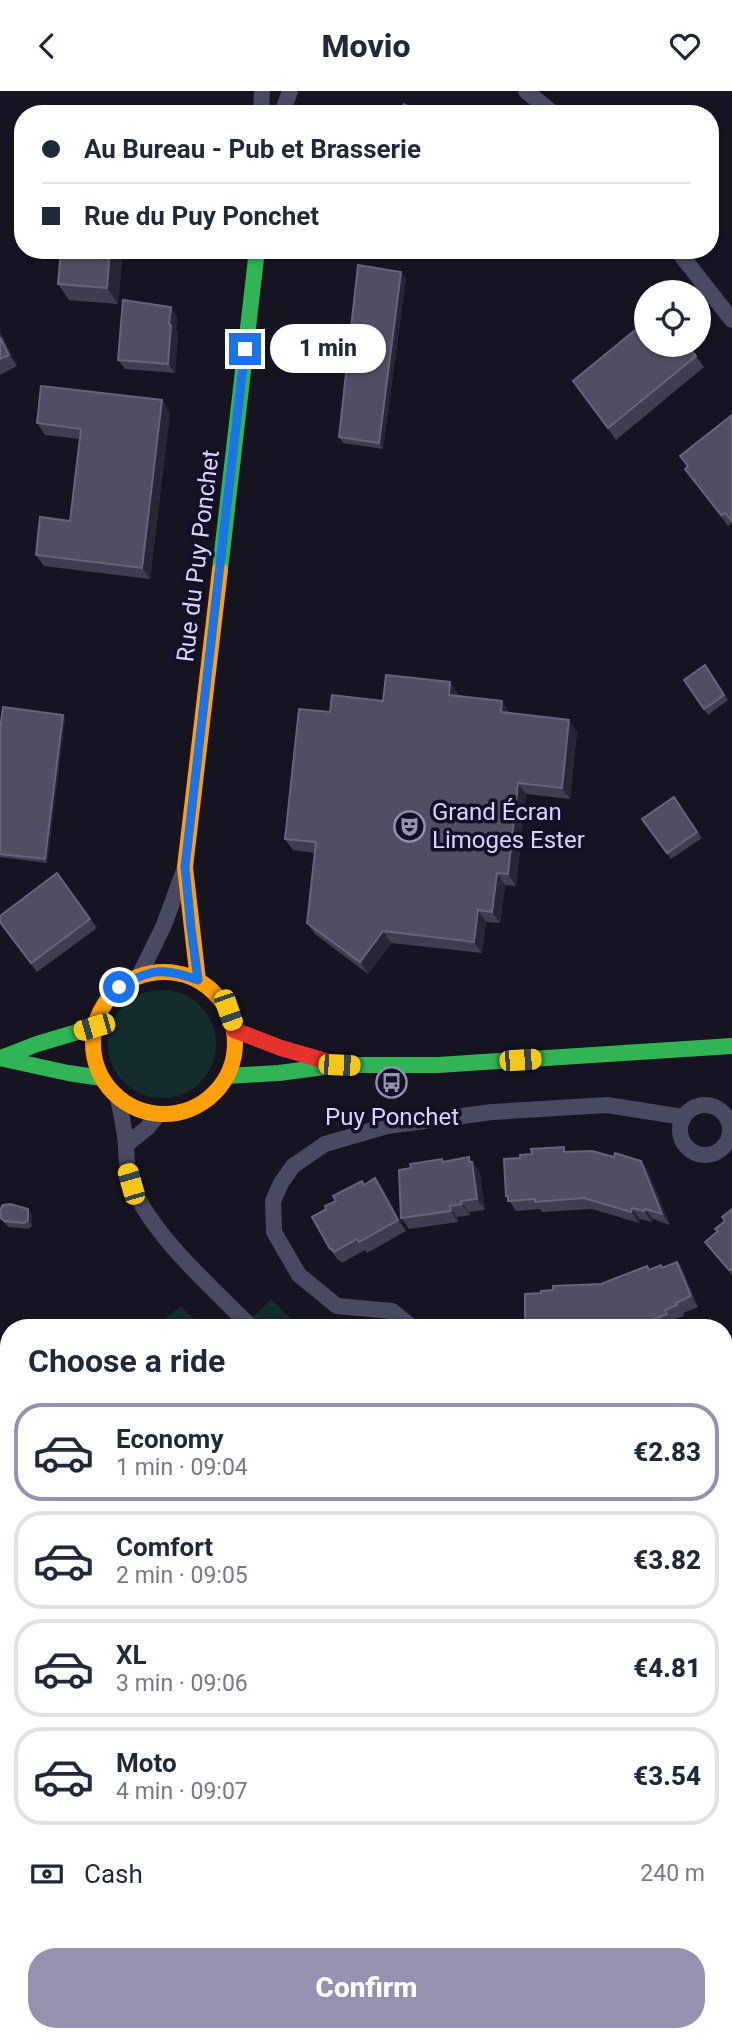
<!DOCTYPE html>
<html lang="en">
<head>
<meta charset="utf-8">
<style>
	:root { --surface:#fff; --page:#f2f2f3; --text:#1f2937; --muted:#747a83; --line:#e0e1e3; --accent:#9591b1 }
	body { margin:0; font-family:Roboto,sans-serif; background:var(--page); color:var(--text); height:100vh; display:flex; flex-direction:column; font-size:26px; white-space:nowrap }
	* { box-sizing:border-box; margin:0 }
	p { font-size:23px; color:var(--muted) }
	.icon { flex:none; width:38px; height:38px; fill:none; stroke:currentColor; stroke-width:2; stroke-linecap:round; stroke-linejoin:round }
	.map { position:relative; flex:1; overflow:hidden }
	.drawer { position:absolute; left:0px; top:1228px; width:733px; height:723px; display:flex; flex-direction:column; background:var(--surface); border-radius:28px 28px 0 0; box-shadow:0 2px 5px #0004 }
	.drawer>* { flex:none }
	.guide { position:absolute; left:14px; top:14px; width:705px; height:154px; border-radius:28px; box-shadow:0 2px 5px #0004; display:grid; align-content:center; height:154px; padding:0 28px; background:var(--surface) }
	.buttons { position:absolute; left:634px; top:189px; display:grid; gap:14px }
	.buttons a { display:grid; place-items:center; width:77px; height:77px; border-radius:50%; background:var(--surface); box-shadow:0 2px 5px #0004; font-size:35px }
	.end { position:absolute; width:32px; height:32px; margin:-16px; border:9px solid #1a73e8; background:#fff; box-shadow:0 0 0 4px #fff }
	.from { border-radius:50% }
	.bubble { position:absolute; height:49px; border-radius:24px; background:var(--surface); box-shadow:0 2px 5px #0004; font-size:23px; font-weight:800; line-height:49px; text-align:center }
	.car { position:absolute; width:21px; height:42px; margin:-21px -10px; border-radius:9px; box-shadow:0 0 5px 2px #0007; background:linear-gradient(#f5c518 24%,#345 0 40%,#f5c518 0 76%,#345 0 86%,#f5c518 0) }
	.guide b { display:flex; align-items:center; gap:24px; height:66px; font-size:26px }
	.guide b+b { border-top:2px solid var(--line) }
	.guide i { width:18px; height:18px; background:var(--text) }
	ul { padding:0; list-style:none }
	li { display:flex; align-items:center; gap:21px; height:98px; margin:0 14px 10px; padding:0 14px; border:4px solid var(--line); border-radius:28px }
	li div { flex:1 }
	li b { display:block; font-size:26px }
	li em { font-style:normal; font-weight:800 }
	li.on { border-color:var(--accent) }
	li>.icon { width:63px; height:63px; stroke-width:1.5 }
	h2 { padding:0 28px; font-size:32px; line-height:84px }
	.pay { display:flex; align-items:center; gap:18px; height:77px; padding:0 28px; font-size:26px }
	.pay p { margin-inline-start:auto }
	.primary-button { display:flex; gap:14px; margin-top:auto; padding:14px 28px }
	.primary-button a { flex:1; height:80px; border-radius:28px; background:var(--accent); color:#fff; font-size:28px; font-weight:800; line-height:80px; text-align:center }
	header { display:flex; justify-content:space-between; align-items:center; height:91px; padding:0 28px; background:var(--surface); font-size:32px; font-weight:800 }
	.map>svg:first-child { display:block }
	.green { fill:#132c2d }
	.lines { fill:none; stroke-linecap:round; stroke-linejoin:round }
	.street { stroke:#4a4962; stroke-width:16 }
	.fast { stroke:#30b455; stroke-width:16 }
	.slow { stroke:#ff9f0a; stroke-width:16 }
	.jam { stroke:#e5322d; stroke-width:16 }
	.wall { fill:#403d50 }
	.shaded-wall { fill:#282635 }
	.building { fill:#504e63; stroke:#66637b; stroke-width:2 }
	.route { stroke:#1a73e8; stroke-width:9 }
	.labels { text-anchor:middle; stroke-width:7; stroke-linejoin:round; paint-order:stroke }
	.street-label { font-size:24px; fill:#d9d4ff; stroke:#130f26 }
	.poi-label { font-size:24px; fill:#d9d4ff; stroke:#130f26; text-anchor:start }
</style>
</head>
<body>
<header><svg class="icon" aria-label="back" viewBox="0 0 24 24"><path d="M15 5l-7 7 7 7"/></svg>Movio<svg class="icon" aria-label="heart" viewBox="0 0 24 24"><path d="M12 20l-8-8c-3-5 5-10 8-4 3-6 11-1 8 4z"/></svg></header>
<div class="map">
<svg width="732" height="1950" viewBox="0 0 732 1950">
	<rect width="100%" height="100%" fill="#161421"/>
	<!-- green -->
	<g class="green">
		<circle cx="162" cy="953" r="54"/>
		<polygon points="271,1208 300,1237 261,1237 252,1227"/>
		<polygon points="181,1215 202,1237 153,1237"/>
		<polygon points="9,1331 9,1462 0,1463 0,1355"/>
		<polygon points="9,1486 9,1942 724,1942 724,1689 729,1687 732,1691 732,1950 0,1950 0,1515 8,1514"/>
	</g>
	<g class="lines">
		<!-- street -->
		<g class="street">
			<polyline points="526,0 554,23"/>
			<polyline points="261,23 262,0"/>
			<polyline points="282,23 290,0"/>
			<polyline points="677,159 732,229"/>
			<polyline points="139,885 164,834 183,782"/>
			<path d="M118 1007C121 1023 125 1039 126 1055 127 1069 126 1078 131 1092 151 1144 213 1197 252 1237"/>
			<circle cx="705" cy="1039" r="25"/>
			<polyline points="126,1054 147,1037 158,1024"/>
			<polyline points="413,1237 392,1220 337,1215 299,1184 274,1141 273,1110 281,1092 293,1075 325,1053 387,1035 492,1021 607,1014 683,1026"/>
			<polyline points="724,1490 732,1502"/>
			<polyline points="724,1569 732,1565"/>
		</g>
		<!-- fast -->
		<g class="fast">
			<polyline points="220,479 257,159"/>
			<polyline points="0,967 68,982 102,987"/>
			<polyline points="1,967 37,953 94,936"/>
			<polyline points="227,985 279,982 339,974 438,974 732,955"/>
		</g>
		<!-- slow -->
		<g class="slow">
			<circle cx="164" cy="952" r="71"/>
			<polyline points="198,889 185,776 220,479"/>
		</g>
		<!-- jam -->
		<polyline class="jam" points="234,939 281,957 333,972"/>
	</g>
	<!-- wall -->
	<g class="wall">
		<polygon points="123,159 118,213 69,209 58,193"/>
		<polygon points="401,181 406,187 383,358 343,352 339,346"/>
		<polygon points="177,225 176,239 178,242 175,282 125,278 118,269"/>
		<polygon points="0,241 17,275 0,284"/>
		<polygon points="687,254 704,276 616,349 573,290"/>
		<polygon points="170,321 150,488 44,475 36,464 70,430 80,348 45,344 37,332"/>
		<polygon points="732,324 732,432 728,435 685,378 688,376 680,365"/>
		<polygon points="705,574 728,609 708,624 684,589"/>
		<polygon points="458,602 458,605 510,622 577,640 570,708 526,703 516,795 505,794 500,832 486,831 482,862 391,852 368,883 315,843 307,832 315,762 293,759 285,748 330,621 383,610"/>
		<polygon points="65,627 47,772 0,766 0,639"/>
		<polygon points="674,706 702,747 671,768 642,728"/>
		<polygon points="57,782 97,837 37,881 0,831"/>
		<polygon points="567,1061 641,1070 648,1080 670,1134 653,1128 652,1131 640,1128 639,1132 592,1118 542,1121 540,1118 516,1120 506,1105 520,1067"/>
		<polygon points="469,1066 480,1082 485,1119 469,1121 470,1124 457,1126 458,1131 409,1138 401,1127 442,1068 444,1070"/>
		<polygon points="362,1090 364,1094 383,1098 406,1140 367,1162 365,1159 342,1172 339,1169 338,1169 330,1158 326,1118"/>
		<polygon points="732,1118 732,1184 705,1151 717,1141 724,1130 722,1126"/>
		<polygon points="32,1124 32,1135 28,1138 9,1136 5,1133 1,1127"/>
		<polygon points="677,1171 684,1182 698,1216 683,1222 684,1225 673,1229 674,1234 666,1237 525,1237 541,1202 553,1199 601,1193 650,1178 662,1177"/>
		<polygon points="732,1585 732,1631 729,1633 724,1628"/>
	</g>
	<!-- shaded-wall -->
	<g class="shaded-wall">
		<polygon points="110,159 123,159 118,213 107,197"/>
		<polygon points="401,181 406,187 383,358 379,352"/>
		<polygon points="171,216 177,225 176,239 178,242 175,282 168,273 169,233"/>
		<polygon points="0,241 17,275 9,264 0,246"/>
		<polygon points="162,309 170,321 150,488 142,477"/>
		<polygon points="450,591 458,602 457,616 449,604"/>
		<polygon points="502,610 510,622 501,621"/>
		<polygon points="63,624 65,627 47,772 45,768"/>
		<polygon points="569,629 577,640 570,708 562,697"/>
		<polygon points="518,692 526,703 516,795 508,783"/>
		<polygon points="497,782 505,794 500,832 492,821"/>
		<polygon points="478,819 486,831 482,862 474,851"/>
		<polygon points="383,840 391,852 368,883 360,871"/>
		<polygon points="469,1066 480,1082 485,1119 477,1108"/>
		<polygon points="641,1070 648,1080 670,1134 662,1123"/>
		<polygon points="375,1087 383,1098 406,1140 398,1129"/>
		<polygon points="461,1110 469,1121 470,1124 462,1113"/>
		<polygon points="450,1115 457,1126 458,1131 451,1120"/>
		<polygon points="632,1117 640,1128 639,1132 631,1121"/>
		<polygon points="28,1118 32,1124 32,1135 28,1129"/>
		<polygon points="645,1118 653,1128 652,1131 644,1120"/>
		<polygon points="677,1171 684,1182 698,1216 691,1205"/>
	</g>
	<!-- building -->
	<g class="building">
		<polygon points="404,13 422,23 399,23"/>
		<polygon points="61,159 110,159 107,197 58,193"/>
		<polygon points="358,174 401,181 379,352 339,346"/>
		<polygon points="123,209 171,216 169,233 171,234 168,273 118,269"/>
		<polygon points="646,230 646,254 687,254 696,265 608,337 573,290"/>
		<polygon points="0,246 9,264 0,268"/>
		<polygon points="41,295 162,309 142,477 36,464 40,426 70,430 81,338 37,332"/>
		<polygon points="732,324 732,428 731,429 725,422 721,424 685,378 688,375 680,365"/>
		<polygon points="705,574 724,604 704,618 684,589"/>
		<polygon points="386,584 450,591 449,604 502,610 501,621 569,629 562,697 518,692 508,783 497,782 492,821 478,819 474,851 383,840 360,871 307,832 316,751 285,748 299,618 330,621 332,604 383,610"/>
		<polygon points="3,616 63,624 45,768 0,763 0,639"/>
		<polygon points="674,706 697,741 667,762 642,728"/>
		<polygon points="57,782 90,828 31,872 0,831 0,825"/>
		<polygon points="564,1056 564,1061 592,1060 614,1066 615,1062 641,1070 662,1123 645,1118 644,1120 632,1117 631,1121 584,1107 535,1111 535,1108 508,1110 508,1105 506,1105 504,1068 520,1067 520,1064 532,1063 531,1058"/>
		<polygon points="469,1066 469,1071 472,1071 477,1108 461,1110 462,1113 450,1115 451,1120 401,1127 399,1079 411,1077 410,1073 442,1068 443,1071"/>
		<polygon points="375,1087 398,1129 359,1151 357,1148 334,1161 332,1158 330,1158 312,1126 326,1118 325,1115 336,1110 333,1105 362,1090 364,1094"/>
		<polygon points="10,1113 28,1118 28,1129 24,1132 4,1130 1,1127 0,1119 3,1114"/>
		<polygon points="732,1118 732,1179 731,1178 729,1179 705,1151 718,1140 715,1138 725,1130 722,1126"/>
		<polygon points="677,1171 691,1205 676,1212 677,1214 665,1219 667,1223 637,1235 635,1231 620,1237 525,1237 525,1203 541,1202 541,1200 553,1199 553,1195 601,1193 647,1175 649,1179 661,1174 662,1177"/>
		<polygon points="367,1233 371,1237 362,1237"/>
		<polygon points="724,1376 732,1388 732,1445 724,1432"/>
		<polygon points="732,1585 732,1623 724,1627 724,1589"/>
	</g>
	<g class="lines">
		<!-- route -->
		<path class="route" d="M119 896C150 878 164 876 198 889L191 837 185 776 245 258"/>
	</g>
	<!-- icons -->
	<defs>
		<symbol id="theatre-ring" viewBox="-11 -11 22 22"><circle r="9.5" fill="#130f26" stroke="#9591b1" stroke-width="1.5"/><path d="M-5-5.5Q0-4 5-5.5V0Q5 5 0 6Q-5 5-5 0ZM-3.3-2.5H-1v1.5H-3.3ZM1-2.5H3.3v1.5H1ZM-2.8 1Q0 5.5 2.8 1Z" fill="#9591b1"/></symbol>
		<symbol id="bus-ring" viewBox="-11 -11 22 22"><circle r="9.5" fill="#130f26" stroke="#9591b1" stroke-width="1.5"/><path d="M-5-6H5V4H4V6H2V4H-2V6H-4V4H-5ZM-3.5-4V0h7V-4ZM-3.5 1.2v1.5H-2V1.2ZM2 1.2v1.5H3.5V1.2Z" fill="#9591b1"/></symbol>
	</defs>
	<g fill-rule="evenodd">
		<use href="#theatre-ring" x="392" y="718" width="35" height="35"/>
		<use href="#bus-ring" x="374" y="974" width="35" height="35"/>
	</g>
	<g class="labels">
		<!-- street labels -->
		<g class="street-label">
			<text transform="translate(198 465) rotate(-83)" y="8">Rue du Puy Ponchet</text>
		</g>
		<!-- poi labels -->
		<g class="poi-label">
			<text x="432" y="729">Grand Écran<tspan x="432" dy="28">Limoges Ester</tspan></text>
			<text x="392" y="1034" text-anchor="middle">Puy Ponchet</text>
		</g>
	</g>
</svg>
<div class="buttons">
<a><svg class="icon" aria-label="locate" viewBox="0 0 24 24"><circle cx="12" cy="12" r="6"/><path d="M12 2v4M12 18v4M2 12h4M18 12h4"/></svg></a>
</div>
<i class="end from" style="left:119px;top:896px"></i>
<i class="end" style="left:245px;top:258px"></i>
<div class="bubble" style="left:270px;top:233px;width:116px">1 min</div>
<i class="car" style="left:228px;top:919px;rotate:161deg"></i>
<i class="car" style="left:94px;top:936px;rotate:254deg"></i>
<i class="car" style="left:520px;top:969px;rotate:86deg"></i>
<i class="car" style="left:339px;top:974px;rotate:92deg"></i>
<i class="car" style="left:131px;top:1093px;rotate:344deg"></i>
<div class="guide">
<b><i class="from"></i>Au Bureau - Pub et Brasserie</b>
<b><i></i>Rue du Puy Ponchet</b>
</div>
<section class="drawer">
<h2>Choose a ride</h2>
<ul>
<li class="on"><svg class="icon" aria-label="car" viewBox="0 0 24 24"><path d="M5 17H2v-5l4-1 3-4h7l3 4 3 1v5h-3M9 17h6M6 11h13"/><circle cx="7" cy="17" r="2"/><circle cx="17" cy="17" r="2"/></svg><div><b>Economy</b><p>1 min · 09:04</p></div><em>€2.83</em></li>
<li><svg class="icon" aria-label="car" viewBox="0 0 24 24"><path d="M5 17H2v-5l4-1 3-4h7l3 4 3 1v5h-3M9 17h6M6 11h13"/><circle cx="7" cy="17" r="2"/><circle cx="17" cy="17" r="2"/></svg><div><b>Comfort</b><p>2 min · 09:05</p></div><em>€3.82</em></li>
<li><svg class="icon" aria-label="car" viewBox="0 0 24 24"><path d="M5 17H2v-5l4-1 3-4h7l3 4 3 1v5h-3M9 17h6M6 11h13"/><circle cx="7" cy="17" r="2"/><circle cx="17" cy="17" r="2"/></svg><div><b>XL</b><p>3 min · 09:06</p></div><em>€4.81</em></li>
<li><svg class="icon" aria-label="car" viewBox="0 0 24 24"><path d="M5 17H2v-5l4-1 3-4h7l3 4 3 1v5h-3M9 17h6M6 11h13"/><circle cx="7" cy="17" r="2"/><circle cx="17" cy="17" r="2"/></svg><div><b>Moto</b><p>4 min · 09:07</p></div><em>€3.54</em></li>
</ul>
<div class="pay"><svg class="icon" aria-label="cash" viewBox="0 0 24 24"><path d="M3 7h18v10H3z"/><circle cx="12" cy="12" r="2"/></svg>Cash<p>240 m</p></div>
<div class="primary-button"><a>Confirm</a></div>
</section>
</div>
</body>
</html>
